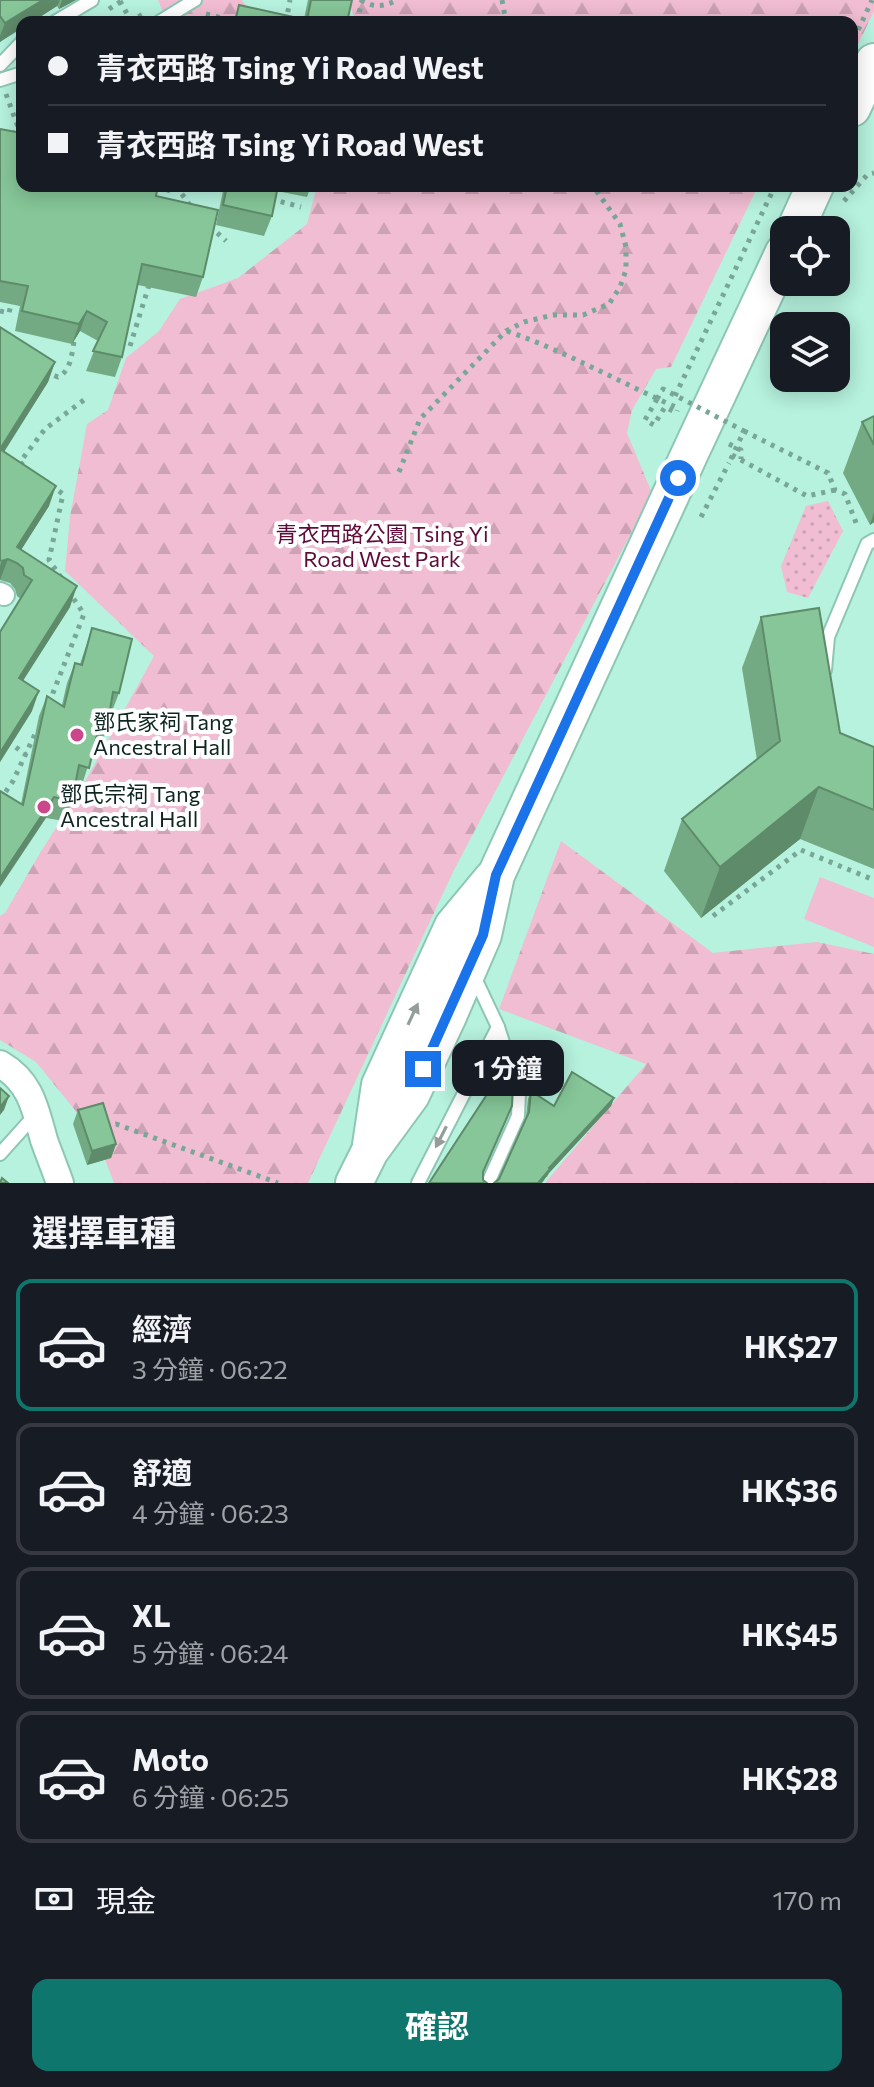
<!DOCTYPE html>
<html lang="zh-TW">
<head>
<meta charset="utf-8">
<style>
	:root { --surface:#171b24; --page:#20242c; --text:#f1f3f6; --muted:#9ea1a6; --line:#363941; --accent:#0f766e }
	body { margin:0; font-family:Commissioner,"Noto Sans TC",sans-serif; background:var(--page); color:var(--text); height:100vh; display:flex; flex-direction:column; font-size:30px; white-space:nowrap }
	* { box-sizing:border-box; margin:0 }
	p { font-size:26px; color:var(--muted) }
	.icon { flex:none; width:44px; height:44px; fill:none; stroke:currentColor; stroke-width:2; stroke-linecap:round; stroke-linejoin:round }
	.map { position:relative; height:1183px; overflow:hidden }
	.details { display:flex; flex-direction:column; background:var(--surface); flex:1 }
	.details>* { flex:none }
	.guide { position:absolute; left:16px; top:16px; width:842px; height:176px; border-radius:16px; box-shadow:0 4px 20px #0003; display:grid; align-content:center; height:176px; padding:0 32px; background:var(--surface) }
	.fabs { position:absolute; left:770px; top:216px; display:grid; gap:16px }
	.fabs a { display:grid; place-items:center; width:80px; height:80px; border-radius:16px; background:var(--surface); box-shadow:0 4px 20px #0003; font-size:40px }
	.end { position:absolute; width:36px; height:36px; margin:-18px; border:10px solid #1a73e8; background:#fff; box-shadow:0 0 0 4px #fff }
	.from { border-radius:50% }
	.bubble { position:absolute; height:56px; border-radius:16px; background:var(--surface); box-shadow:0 4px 20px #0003; font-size:26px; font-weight:700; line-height:56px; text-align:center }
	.guide b { display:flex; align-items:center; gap:28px; height:76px; font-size:30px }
	.guide b+b { border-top:2px solid var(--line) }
	.guide i { width:20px; height:20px; background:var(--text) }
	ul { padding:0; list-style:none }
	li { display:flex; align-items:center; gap:24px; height:132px; margin:0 16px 12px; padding:0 16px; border:4px solid var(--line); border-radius:16px }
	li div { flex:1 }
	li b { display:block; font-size:30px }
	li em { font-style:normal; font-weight:700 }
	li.active { border-color:var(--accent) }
	li>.icon { width:72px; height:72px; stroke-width:1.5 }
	h2 { padding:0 32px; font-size:36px; line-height:96px }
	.pay { display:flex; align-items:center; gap:20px; height:88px; padding:0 32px; font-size:30px }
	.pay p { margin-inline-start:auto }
	.primary-button { display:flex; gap:16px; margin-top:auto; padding:16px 32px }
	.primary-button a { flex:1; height:92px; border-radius:16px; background:var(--accent); color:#fff; font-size:32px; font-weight:700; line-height:92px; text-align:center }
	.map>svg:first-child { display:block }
	.grass { fill:url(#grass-dots) }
	.forest { fill:url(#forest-firs) }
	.pitch { fill:#f1bdd2 }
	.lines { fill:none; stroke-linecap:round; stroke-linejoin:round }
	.service-casing { stroke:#8dc7b4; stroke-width:16 }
	.pedestrian-casing { stroke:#8dc7b4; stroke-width:24 }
	.minor-casing { stroke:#8dc7b4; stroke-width:30 }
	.secondary-casing { stroke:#8dc7b4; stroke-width:40 }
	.path { stroke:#78a697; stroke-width:5; stroke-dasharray:4 6; stroke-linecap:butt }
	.service { stroke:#fff; stroke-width:12 }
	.pedestrian { stroke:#fff; stroke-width:20 }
	.minor { stroke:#fff; stroke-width:26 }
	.secondary { stroke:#fff; stroke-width:36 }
	.path-bridge { stroke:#78a697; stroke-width:5; stroke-dasharray:4 6; stroke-linecap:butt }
	.wall { fill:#73aa83 }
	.shaded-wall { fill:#5e8b6a }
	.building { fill:#86c698; stroke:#5e8b6a; stroke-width:2 }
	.oneway { fill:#939d9a }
	.route { stroke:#1a73e8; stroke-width:10 }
	.poi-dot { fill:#cb468a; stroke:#fff; stroke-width:3 }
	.labels { text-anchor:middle; stroke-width:8; stroke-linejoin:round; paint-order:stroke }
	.park-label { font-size:22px; fill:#5f0c3b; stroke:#fff }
	.poi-label { font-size:22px; fill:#0e261f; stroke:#fff; text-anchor:start }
</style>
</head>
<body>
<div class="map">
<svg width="874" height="1183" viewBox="0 0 874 1183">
	<defs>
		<pattern id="grass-dots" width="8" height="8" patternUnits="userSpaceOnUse" patternTransform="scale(2)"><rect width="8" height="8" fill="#f1bdd2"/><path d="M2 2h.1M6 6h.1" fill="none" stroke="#cda2b4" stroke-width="1.8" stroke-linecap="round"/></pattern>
		<pattern id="forest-firs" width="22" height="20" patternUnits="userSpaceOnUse" patternTransform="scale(2)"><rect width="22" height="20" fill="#f1bdd2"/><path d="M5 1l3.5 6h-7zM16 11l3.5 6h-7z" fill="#cda2b4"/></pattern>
	</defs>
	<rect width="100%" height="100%" fill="#b6f2de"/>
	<!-- grass -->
	<polygon class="grass" points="828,501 843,531 808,598 787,592 781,566 806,506"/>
	<!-- forest -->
	<g class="forest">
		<polygon points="158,0 242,0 252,15 232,22 167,22"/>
		<polygon points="348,0 874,0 874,11 852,57 852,22 356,22"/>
		<polygon points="317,186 758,186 671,367 656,369 632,410 627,433 652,493 453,872 308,1183 114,1183 96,1136 36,1062 0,1040 0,916 5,913 40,853 81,789 154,656 65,571 70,517 87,424 108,410 126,358 159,331 180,299 238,278 307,224"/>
		<polygon points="561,841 713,953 817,942 874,954 874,1183 545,1183 646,1064 499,1009"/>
	</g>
	<!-- pitch -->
	<polygon class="pitch" points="820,877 874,898 874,947 804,919"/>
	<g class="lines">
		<defs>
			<g id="service">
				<polyline points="55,22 92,0"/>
				<polyline points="159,22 195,0"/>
				<polyline points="0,65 22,42"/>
				<polyline points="0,80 22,73"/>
				<polyline points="825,670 828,637 867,544 874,540"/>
				<polyline points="0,1154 35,1115"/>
				<polyline points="418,1183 498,1027 473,974"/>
				<polyline points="488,1183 518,1116 519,1092 498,1027"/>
			</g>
			<polyline id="pedestrian" points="0,593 4,595"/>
			<path id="minor" d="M0 1064C31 1082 35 1108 44 1140 49 1154 55 1169 60 1183"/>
			<g id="secondary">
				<polyline points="852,108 874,62"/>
				<polyline points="795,230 815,186"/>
				<polyline points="371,1145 380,1085 453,926 492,879"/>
				<polyline points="354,1183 370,1151 411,1095 448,1016 483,935 496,875 690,453 784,252"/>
			</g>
		</defs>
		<!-- service casing -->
		<use href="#service" class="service-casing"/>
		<!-- pedestrian casing -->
		<use href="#pedestrian" class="pedestrian-casing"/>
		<!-- minor casing -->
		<use href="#minor" class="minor-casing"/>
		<!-- secondary casing -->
		<use href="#secondary" class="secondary-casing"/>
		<!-- path -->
		<g class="path">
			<path d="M361 0C374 8 383 7 397 0"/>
			<polyline points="502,0 506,22"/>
			<polyline points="120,1 131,21"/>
			<polyline points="109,9 123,0"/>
			<polyline points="206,14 226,19 226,22"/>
			<polyline points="130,22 143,14"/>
			<polyline points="286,22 290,0"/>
			<polyline points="357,22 362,0"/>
			<polyline points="854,39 872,0"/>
			<polyline points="6,94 18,127 13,136"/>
			<polyline points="176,186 192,208"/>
			<polyline points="210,186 229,190"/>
			<polyline points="271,199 301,207"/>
			<polyline points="844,201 867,175 874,173"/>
			<polyline points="164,202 169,186"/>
			<polyline points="210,226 226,241"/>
			<polyline points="0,311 9,313 12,300"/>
			<path d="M507 331C567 352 621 383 678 408L677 411"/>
			<polyline points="130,346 150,282"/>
			<path d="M45 372 58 377C72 371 72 350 75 336"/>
			<polyline points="675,396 775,186"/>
			<polyline points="657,399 645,420 654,425 665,407 677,413"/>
			<polyline points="744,431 828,473 835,490 845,494 858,528"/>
			<polyline points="729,444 741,450 741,459"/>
			<polyline points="732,455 807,496 835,490"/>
			<polyline points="23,465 20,462 45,429 88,397"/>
			<polyline points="399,472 420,419 506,331 524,322 553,315 583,315 609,304 620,287 626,270 626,247 620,224 593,186"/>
			<polyline points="51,485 63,494 49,560 62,579"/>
			<polyline points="701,517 729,463"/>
			<polyline points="49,703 84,614 71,595"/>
			<polyline points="0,735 26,755"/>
			<polyline points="0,800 13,781 37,730"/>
			<polyline points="713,916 801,850 874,880"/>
			<polyline points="106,1127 116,1124 278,1183"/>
		</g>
		<!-- service -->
		<use href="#service" class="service"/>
		<!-- pedestrian -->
		<use href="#pedestrian" class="pedestrian"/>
		<!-- minor -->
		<use href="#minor" class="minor"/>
		<!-- secondary -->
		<use href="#secondary" class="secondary"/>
		<!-- path-bridge -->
		<polyline class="path-bridge" points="657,399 663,389 744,431 729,463"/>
	</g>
	<!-- wall -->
	<g class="wall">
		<polygon points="0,0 76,0 59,9 57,6 32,22 22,22 0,42"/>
		<polygon points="308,0 352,0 347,22 233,22 239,5 304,19"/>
		<polygon points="0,129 156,196 203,277 196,297 138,285 122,357 115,377 86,371 98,341 80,331 72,344 15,331 20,306 0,302"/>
		<polygon points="224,186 311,186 307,197 277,191 272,216 264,236 216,225"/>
		<polygon points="0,327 55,362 48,382 4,452 49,506 21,550 70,607 23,680 32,711 0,762 0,632 21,599 17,596 15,589 10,583 0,580"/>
		<polygon points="874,416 874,522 870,525 843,473 862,422"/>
		<polygon points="761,617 840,733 874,747 874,869 800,839 701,918 664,871 682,819 757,760 742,668"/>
		<polygon points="92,628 119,693 111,714 109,713 107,728 100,749 94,747 81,788 75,787 72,801 64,821 46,818 21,804 39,716 47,696 62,705 67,683 75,663 80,664"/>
		<polygon points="531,1091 554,1106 614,1098 611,1106 549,1173 547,1177 495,1183 499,1179 526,1118 528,1099"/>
		<polygon points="78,1110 116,1144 111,1158 87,1165 73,1124"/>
	</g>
	<!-- shaded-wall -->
	<g class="shaded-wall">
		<polygon points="43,0 60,0 57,6 32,22 22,22 22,28 0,42 0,36 5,23"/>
		<polygon points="62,0 76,0 59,9"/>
		<polygon points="87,311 80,331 72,344 79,324"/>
		<polygon points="55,362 48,382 0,458 0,449"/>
		<polygon points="56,486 49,506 14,561 17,547"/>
		<polygon points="874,512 874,522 870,525"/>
		<polygon points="8,559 0,580 0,566 2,561"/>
		<polygon points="77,586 70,607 12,698 19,678"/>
		<polygon points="39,691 32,711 0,762 0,753"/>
		<polygon points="819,787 800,839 701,918 720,867"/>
		<polygon points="54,797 46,818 0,887 0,878"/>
		<polygon points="9,1096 4,1110 0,1115 0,1107"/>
		<polygon points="614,1098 611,1106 549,1173 542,1183 538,1183 549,1168"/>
		<polygon points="116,1144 111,1158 87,1165 92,1151"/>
	</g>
	<!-- building -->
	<g class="building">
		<polygon points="0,0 43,0 5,23 0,16"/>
		<polygon points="311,0 352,0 347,22 235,22 239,5 307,20"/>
		<polygon points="0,129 22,133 22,186 158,186 156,196 218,210 203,277 142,264 122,357 93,351 107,322 87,311 79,324 22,311 28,286 0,281"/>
		<polygon points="227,186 278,186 272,216 223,205"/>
		<polygon points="0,327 55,362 0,449"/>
		<polygon points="874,416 874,445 862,422"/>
		<polygon points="0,449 56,486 17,547 77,586 19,678 39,691 0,753 0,632 32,580 24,575 23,568 17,563 8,559 2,561 0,560"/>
		<polygon points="819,608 840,733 874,747 874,810 819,787 720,867 682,819 780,741 761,617"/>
		<polygon points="92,628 132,639 119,693 113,692 107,728 99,726 89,768 79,765 72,801 54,797 0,878 0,791 23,805 47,696 64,707 75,663 82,665"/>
		<polygon points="572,1072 614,1098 549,1168 550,1169 538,1183 494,1183 499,1179 529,1112 531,1091 554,1106"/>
		<polygon points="501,1073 511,1078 513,1085 512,1106 483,1172 483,1180 487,1183 429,1183"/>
		<polygon points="0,1088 9,1096 0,1107"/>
		<polygon points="103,1103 116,1144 92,1151 78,1110"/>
		<polygon points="2,1178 8,1183 0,1183"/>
	</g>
	<!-- one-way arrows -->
	<defs><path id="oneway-solid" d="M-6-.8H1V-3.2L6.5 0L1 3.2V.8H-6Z" transform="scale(2)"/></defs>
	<g class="oneway">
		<use href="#oneway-solid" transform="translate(413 1014) rotate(-65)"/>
		<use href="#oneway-solid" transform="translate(441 1137) rotate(117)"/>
	</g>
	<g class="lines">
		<!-- route -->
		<polyline class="route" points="423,1069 483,935 496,875 678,478"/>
	</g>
	<!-- markers -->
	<g class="poi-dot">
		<circle cx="77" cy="735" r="8"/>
		<circle cx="44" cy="807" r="8"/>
	</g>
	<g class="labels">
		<!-- park labels -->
		<g class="park-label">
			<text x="382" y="542">青衣西路公園 Tsing Yi<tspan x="382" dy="25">Road West Park</tspan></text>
		</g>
		<!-- poi labels -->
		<g class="poi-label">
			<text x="93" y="730">鄧氏家祠 Tang<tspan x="93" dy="25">Ancestral Hall</tspan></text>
			<text x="60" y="802">鄧氏宗祠 Tang<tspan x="60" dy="25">Ancestral Hall</tspan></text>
		</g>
	</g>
</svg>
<div class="fabs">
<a><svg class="icon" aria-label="locate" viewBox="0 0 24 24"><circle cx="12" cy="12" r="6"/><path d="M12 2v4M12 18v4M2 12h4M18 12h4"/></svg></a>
<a><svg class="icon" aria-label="layers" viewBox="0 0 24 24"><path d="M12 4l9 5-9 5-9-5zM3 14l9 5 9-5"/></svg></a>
</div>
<i class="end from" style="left:678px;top:478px"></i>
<i class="end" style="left:423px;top:1069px"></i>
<div class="bubble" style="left:452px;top:1040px;width:112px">1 分鐘</div>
<div class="guide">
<b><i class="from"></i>青衣西路 Tsing Yi Road West</b>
<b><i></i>青衣西路 Tsing Yi Road West</b>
</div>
</div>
<section class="details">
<h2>選擇車種</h2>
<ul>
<li class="active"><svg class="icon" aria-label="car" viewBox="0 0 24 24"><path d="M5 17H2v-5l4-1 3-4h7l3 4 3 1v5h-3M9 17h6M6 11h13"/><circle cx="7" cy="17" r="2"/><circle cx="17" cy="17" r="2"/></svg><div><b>經濟</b><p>3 分鐘 · 06:22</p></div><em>HK$27</em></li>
<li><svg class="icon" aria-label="car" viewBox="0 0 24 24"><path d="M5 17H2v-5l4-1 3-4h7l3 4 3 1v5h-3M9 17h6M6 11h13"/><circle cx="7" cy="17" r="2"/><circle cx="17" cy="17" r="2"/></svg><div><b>舒適</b><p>4 分鐘 · 06:23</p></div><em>HK$36</em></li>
<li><svg class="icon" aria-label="car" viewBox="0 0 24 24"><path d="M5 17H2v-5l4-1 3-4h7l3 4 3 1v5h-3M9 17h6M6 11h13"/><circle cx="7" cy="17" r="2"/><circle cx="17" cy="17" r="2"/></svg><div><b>XL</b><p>5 分鐘 · 06:24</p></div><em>HK$45</em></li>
<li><svg class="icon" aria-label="car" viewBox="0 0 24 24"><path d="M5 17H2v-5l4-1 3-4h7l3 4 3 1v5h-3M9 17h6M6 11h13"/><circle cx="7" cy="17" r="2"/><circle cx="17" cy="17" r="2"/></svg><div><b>Moto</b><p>6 分鐘 · 06:25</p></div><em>HK$28</em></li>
</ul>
<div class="pay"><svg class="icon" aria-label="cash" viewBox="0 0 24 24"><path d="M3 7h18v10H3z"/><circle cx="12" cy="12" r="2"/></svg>現金<p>170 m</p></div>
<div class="primary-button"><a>確認</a></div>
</section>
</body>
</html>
